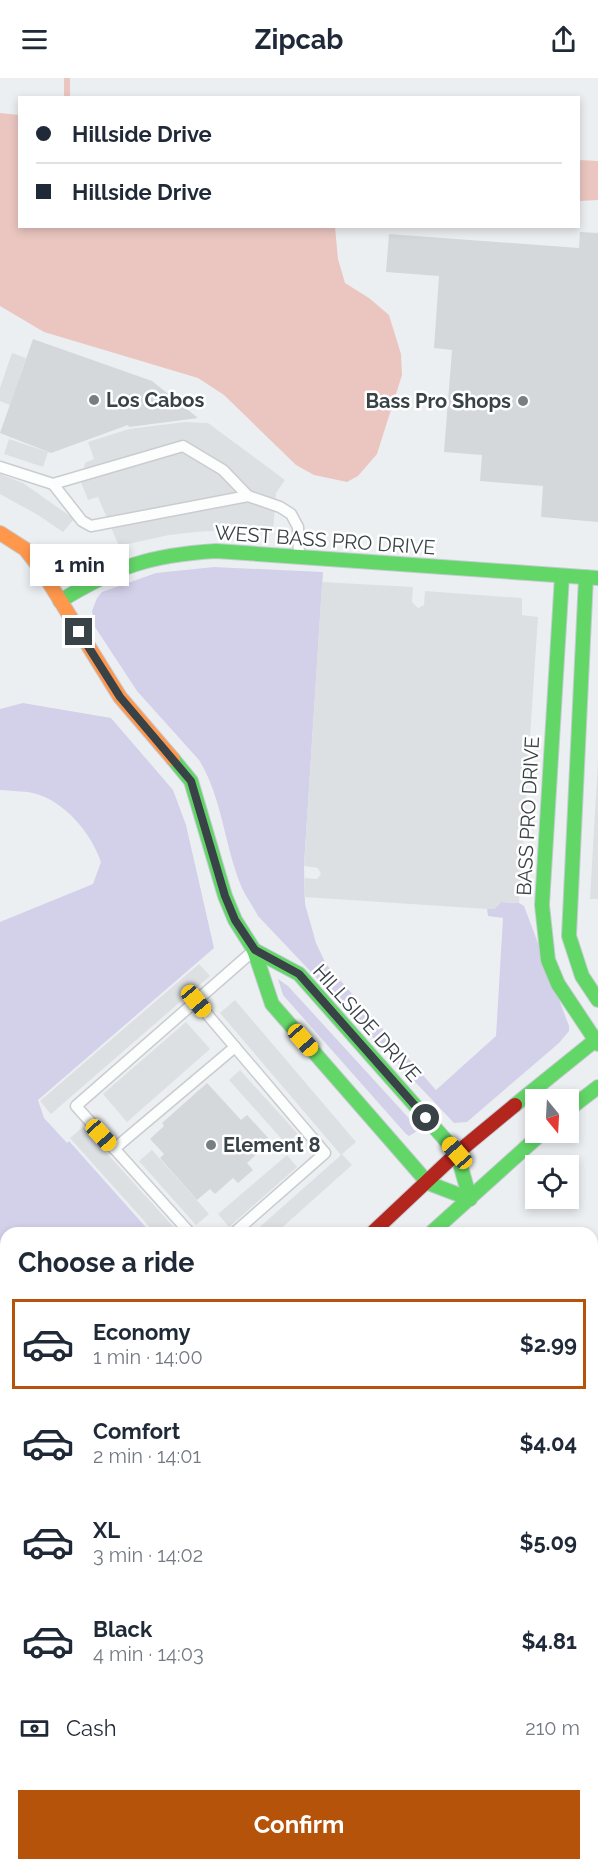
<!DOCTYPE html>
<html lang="en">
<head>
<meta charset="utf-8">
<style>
	:root { --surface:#fff; --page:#f6f6f7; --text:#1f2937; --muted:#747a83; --line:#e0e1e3; --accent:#b45309 }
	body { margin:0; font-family:Raleway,sans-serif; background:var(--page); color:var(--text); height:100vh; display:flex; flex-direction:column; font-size:22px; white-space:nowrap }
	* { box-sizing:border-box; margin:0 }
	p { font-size:20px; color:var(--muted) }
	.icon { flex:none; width:33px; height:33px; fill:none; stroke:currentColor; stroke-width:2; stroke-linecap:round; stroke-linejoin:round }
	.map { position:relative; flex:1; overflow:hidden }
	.details { position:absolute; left:0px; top:1149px; width:598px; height:644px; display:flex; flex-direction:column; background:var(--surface); border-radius:18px 18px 0 0; box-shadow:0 3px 9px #0003 }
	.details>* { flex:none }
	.top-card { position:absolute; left:18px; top:18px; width:562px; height:132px; border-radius:0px; box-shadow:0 3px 9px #0003; display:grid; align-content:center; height:132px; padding:0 18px; background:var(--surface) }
	.needle { width:39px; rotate:162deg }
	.controls { position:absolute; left:525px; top:1011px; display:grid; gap:12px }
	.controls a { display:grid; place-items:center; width:54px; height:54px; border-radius:0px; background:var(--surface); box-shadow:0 3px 9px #0003; font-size:30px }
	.end { position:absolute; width:27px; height:27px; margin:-14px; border:8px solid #394247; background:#fff; box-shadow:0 0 0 3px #fff }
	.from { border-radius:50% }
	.bubble { position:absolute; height:42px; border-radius:0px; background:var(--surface); box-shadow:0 3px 9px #0003; font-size:20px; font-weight:700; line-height:42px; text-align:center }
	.car { position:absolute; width:18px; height:36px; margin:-18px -9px; border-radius:8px; box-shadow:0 0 4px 2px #0007; background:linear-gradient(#f5c518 24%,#345 0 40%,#f5c518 0 76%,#345 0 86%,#f5c518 0) }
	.top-card b { display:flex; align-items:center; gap:21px; height:57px; font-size:22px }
	.top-card b+b { border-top:2px solid var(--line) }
	.top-card i { width:15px; height:15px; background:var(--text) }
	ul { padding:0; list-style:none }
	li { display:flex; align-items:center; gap:18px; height:90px; margin:0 12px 9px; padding:0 6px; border:3px solid transparent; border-radius:0px }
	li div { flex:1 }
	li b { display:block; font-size:22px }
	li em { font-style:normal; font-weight:700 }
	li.selected { border-color:var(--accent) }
	li>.icon { width:54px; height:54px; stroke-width:1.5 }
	h2 { padding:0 18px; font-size:27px; line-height:72px }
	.pay { display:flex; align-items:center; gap:15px; height:66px; padding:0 18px; font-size:22px }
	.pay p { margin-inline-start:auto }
	.cta { display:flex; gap:12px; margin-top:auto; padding:12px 18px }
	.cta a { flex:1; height:69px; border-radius:0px; background:var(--accent); color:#fff; font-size:24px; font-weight:700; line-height:69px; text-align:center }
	header { display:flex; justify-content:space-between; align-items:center; height:78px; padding:0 18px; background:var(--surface); font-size:27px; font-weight:700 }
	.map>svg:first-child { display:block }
	.green { fill:#d3d0ea }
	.parking { fill:#dde0e3 }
	.water { fill:#ebc6c1 }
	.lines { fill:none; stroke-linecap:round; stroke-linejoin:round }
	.stream { stroke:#ebc6c1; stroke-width:6 }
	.building { fill:#d4d8db }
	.lane-casing { stroke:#cacdd0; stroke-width:13 }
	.fast-casing { stroke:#c5ccd2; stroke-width:16 }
	.slow-casing { stroke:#c5ccd2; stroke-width:16 }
	.jam-casing { stroke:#c5ccd2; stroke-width:16 }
	.lane { stroke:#fcfdfd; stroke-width:10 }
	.fast { stroke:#63d668; stroke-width:14 }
	.slow { stroke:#ff974d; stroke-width:14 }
	.jam { stroke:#b3261e; stroke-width:14 }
	.route { stroke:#394247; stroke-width:8 }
	.poi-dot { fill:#787f83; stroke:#fff; stroke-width:2 }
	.labels { text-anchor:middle; stroke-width:5; stroke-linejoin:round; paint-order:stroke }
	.poi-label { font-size:20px; font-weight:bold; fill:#394247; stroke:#fff; text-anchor:start }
	.street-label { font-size:20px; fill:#394247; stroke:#fff }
</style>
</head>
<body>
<header><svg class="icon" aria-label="menu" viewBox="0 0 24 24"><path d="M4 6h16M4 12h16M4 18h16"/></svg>Zipcab<svg class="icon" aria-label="share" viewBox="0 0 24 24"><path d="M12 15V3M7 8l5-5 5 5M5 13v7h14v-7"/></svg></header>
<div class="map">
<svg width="598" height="1792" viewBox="0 0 598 1792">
	<rect width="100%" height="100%" fill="#eceff2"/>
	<!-- green -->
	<g class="green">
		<path d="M214 489 323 494 304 788 305 826 316 865 326 886 436 1012 496 958 503 840 488 838 487 831H494L501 824 519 825 524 828 569 948V953L559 965 467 1044 454 1045 258 838C253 828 246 819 242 810 224 768 223 721 199 682L137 613 95 549 92 533 97 520 102 514 156 495Z"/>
		<path d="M23 625 111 640 173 712 186 747 214 870 38 1022 44 1040 67 1065 69 1063 151 1155H6V1458L0 1464V844L93 806 101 784C91 755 65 723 33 715 23 713 11 713 0 712V631Z"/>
		<polygon points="278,901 288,908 416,1048 417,1053 409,1058 406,1056 283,917"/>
		<polygon points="6,1563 6,1786 130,1786 131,1792 0,1792 0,1568"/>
	</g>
	<!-- parking -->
	<g class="parking">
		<polygon points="12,275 26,280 10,327 0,323 0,310"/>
		<polygon points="185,344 208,345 285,402 276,415 273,455 225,452 196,454 169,457 119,468 98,419 88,422 81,404 85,385 94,381 88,364 129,351"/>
		<polygon points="9,361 48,374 43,389 4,376"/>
		<polygon points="0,396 23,405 74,441 63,454 38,437 0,416"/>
		<polygon points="322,504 413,509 412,524 418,530 424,527 425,513 522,520 522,537 538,539 519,825 501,824 494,831 487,831 304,819 305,800 317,801 321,796 318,790 304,788"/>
		<polygon points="598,682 598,821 590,821"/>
		<polygon points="199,886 210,898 51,1036 40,1023"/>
		<polygon points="235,922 356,1064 342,1076 352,1087 276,1155 253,1155 341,1077 220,935"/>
		<polygon points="186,944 210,971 127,1044 103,1016"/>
		<polygon points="240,992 298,1056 286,1066 229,1002"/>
		<polygon points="83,1049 179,1155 155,1155 70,1060"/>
		<polygon points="152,1072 209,1136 196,1147 139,1083"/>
		<polygon points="287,1077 297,1089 229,1149 218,1136"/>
	</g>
	<!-- water -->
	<g class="water">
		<polygon points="0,35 19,37 20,148 335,149 338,181 345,205 369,220 389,237 401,276 402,297 377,376 358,398 347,404 314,397 296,387 224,317 198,300 44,254 0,228"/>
		<polygon points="579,82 598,83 598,122 579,123"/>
	</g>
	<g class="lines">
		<!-- stream -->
		<polyline class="stream" points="67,20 67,0"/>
	</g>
	<!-- building -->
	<g class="building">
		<polygon points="580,154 598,155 598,444 541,439 543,408 480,403 482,377 444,374 452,272 434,270 439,198 386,194 389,156 579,170"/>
		<polygon points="33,261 152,303 198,340 129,349 128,347 51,375 0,355"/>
		<polygon points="207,1005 241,1042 247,1037 271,1063 247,1085 253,1092 238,1105 233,1100 215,1116 210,1111 197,1122 160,1080 164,1076 150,1061 164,1048 162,1045"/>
	</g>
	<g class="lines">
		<defs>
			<g id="lane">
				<polyline points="0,389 53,406 183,368 223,392 248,418 280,429 291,436 298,449 299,478"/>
				<polyline points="53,406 82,443 91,448 248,418"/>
				<polyline points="196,923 325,1075 234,1155"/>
				<polyline points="114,1071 235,969"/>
				<polyline points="190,1155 76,1028 252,874"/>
			</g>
			<g id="fast">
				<polyline points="562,498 542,827 548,882 558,906 598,966"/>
				<polyline points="586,499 569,858 582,898 598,922"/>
				<path d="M60 523C116 489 149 477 216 473L598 500"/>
				<polyline points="173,681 191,703 225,818 235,842 254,872 299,896 457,1075 470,1121"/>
				<polyline points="254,872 272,926 428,1105 470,1121"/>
				<polyline points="515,1027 598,960"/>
				<polyline points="568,1032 598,1009"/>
				<polyline points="431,1155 543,1054"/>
				<polyline points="0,1539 6,1534"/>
			</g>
			<g id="slow">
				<polyline points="0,455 25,471 40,490 120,619 173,681"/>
				<polyline points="0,1486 6,1481"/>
			</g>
			<polyline id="jam" points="372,1155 457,1075 515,1027"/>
		</defs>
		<!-- lane casing -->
		<use href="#lane" class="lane-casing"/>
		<!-- fast casing -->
		<use href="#fast" class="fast-casing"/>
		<!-- slow casing -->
		<use href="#slow" class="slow-casing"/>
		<!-- jam casing -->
		<use href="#jam" class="jam-casing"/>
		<!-- lane -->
		<use href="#lane" class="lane"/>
		<!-- fast -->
		<use href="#fast" class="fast"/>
		<!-- slow -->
		<use href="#slow" class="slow"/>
		<!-- jam -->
		<use href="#jam" class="jam"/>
	</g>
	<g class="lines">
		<!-- route -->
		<polyline class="route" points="79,554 120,619 191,703 225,818 235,842 255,872 299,896 426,1040"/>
	</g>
	<!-- markers -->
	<g class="poi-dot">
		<circle cx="94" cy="322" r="6"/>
		<circle cx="523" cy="323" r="6"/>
		<circle cx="211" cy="1067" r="6"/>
	</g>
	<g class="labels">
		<!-- poi labels -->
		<g class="poi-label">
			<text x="106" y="329">Los Cabos</text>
			<text x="511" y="330" text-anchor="end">Bass Pro Shops</text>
			<text x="223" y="1074">Element 8</text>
		</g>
		<!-- street labels -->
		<g class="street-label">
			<text transform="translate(325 462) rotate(4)" y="7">WEST BASS PRO DRIVE</text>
			<text transform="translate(528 738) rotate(-87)" y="7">BASS PRO DRIVE</text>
			<text transform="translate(367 945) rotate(48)" y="7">HILLSIDE DRIVE</text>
		</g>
	</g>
</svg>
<div class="controls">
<a><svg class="needle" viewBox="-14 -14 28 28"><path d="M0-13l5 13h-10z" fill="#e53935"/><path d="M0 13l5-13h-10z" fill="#747a83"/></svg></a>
<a><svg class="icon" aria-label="locate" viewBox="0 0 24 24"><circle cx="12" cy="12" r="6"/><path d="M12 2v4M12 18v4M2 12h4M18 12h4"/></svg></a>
</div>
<i class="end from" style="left:426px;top:1040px"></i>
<i class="end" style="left:79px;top:554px"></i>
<div class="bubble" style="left:30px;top:466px;width:99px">1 min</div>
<i class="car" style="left:196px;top:923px;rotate:140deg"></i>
<i class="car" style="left:303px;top:962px;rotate:139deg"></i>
<i class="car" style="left:101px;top:1057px;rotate:138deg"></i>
<i class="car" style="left:457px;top:1075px;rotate:319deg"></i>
<div class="top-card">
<b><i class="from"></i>Hillside Drive</b>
<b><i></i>Hillside Drive</b>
</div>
<section class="details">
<h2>Choose a ride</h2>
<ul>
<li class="selected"><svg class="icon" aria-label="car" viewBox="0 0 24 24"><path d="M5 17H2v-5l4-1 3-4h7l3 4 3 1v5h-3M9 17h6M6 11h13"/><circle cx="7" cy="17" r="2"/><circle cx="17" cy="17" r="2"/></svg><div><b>Economy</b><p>1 min · 14:00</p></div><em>$2.99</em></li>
<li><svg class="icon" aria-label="car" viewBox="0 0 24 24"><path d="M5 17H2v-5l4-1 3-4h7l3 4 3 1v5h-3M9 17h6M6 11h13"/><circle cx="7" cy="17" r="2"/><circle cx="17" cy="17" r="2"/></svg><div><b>Comfort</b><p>2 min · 14:01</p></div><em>$4.04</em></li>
<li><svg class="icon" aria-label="car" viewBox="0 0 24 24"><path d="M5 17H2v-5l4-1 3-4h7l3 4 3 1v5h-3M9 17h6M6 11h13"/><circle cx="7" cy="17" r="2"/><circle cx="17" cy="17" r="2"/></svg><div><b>XL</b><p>3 min · 14:02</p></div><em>$5.09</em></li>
<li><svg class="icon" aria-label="car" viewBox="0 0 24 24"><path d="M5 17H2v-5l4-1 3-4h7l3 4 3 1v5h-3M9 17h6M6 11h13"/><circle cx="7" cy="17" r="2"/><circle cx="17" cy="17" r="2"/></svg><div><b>Black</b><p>4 min · 14:03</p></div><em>$4.81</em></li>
</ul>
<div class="pay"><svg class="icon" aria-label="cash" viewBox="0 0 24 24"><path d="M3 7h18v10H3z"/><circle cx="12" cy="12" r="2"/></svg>Cash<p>210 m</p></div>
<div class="cta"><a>Confirm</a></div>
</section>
</div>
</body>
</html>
